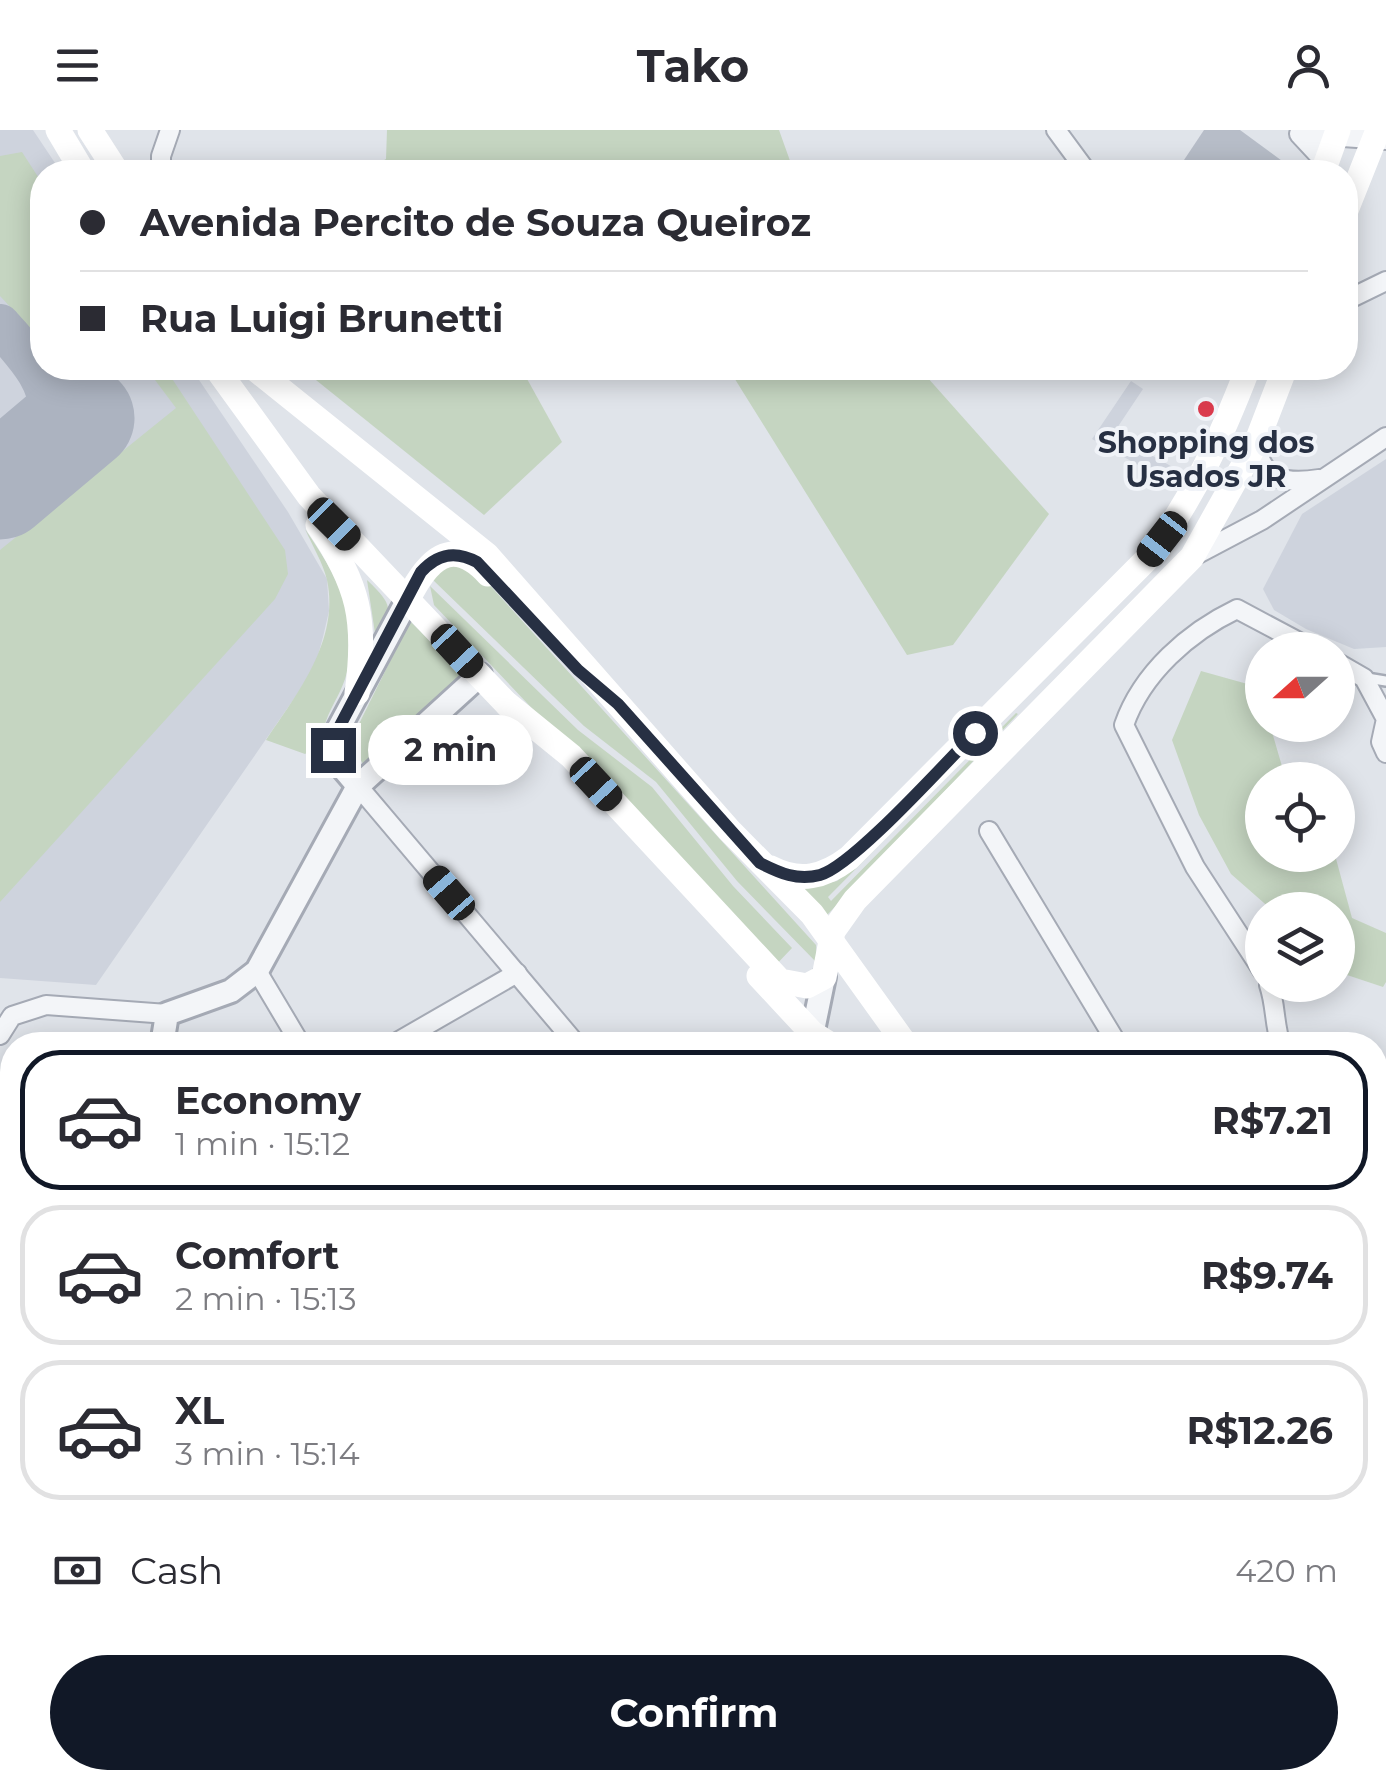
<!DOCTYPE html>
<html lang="en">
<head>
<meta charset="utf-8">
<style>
	:root { --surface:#fff; --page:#f7f7f7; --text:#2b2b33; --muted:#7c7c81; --line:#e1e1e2; --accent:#111827 }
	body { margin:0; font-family:Montserrat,sans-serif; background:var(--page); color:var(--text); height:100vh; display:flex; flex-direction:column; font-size:38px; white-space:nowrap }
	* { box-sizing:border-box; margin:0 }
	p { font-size:32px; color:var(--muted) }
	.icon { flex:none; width:55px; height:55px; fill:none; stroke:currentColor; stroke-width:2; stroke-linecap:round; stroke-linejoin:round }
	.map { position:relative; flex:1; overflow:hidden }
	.panel { position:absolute; left:0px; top:902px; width:1388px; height:758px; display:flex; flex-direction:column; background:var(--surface); border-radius:40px 40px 0 0; box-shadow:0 5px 25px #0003 }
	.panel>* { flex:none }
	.hud { position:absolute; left:30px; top:30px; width:1328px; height:220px; border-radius:40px; box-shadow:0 5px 25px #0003; display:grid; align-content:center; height:220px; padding:0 50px; background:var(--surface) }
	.needle { width:65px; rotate:249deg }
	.fabs { position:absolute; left:1245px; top:502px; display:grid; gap:20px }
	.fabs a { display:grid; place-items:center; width:110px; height:110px; border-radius:50%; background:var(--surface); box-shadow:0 5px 25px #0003; font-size:50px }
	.end { position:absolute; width:45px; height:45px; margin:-22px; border:12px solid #273043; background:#fff; box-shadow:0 0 0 5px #fff }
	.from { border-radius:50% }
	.bubble { position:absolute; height:70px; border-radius:35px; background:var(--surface); box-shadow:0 5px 25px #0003; font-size:32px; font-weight:700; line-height:70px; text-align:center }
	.car { position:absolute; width:30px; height:60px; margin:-30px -15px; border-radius:12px; box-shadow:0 0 8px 2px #0007; background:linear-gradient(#222 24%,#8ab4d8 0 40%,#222 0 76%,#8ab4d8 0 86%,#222 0) }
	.hud b { display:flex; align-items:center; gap:35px; height:95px; font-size:38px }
	.hud b+b { border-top:2px solid var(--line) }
	.hud i { width:25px; height:25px; background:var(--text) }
	ul { padding:18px 0 0; list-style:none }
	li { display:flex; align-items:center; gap:30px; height:140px; margin:0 20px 15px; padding:0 30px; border:5px solid var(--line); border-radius:40px }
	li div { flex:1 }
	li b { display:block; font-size:38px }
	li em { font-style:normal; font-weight:700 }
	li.active { border-color:var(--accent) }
	li>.icon { width:90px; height:90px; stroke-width:1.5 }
	.pay { display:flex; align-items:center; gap:25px; height:110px; padding:0 50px; font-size:38px }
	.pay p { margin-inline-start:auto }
	.action { display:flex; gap:20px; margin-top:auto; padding:20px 50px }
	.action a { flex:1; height:115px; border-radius:60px; background:var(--accent); color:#fff; font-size:40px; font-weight:700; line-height:115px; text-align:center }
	header { display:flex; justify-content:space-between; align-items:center; height:130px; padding:0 50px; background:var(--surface); font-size:45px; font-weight:700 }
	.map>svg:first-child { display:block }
	.built { fill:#ced3dd }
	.green { fill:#c5d5c1 }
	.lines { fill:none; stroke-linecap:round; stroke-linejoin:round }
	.taxiway { stroke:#acb3c0; stroke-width:42 }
	.runway { stroke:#acb3c0; stroke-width:105 }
	.building { fill:#b7bdc8 }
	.service-casing { stroke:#a5aab5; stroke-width:14 }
	.minor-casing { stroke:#a5aab5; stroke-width:22 }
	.tertiary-casing { stroke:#a5aab5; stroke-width:28 }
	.service { stroke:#f3f5f8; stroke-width:9 }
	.minor { stroke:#f3f5f8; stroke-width:18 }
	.tertiary { stroke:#f3f5f8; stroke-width:22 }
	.secondary { stroke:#fff; stroke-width:25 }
	.route { stroke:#273043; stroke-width:12 }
	.poi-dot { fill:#da3b4d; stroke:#f0f3f8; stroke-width:4 }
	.labels { text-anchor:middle; stroke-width:8; stroke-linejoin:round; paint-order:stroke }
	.poi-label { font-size:30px; font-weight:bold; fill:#273043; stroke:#f0f3f8 }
</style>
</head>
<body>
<header><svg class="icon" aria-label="menu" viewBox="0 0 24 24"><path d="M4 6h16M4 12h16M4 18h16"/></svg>Tako<svg class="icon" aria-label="person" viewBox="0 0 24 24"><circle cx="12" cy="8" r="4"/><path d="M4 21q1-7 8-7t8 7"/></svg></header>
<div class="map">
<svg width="1386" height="1659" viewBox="0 0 1386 1659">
	<rect width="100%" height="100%" fill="#e0e4ea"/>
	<!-- built -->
	<g class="built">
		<polygon points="0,0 33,0 61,42 42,42 42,238 191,238 288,382 327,449 329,481 323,507 316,533 300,560 96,855 0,848"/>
		<polygon points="1131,251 1143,259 1113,304 1178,340 1170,353 1092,309"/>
		<polygon points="1386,329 1386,517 1354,519 1306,499 1274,480 1263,459 1302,384"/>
	</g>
	<!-- green -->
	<g class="green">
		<polygon points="387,0 779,0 794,42 363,42 386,29"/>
		<polygon points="22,22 42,53 42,211 0,166 0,26"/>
		<polygon points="146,238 165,238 285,420 288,444 275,469 0,772 0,420 176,278"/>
		<polygon points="301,238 521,238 562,312 484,385"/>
		<polygon points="728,238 919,238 1049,384 953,515 907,525"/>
		<path d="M305 399C336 445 360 484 347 542 343 560 332 574 326 591 322 604 318 613 311 626L308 622 305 624 266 610C297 564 340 510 327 450 323 433 312 415 305 399Z"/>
		<polygon points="446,434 476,440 816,815 817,833 737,751 656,652 584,596 433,450"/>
		<path d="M367 450C394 476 393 479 376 510Z"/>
		<polygon points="430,456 578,600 652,657 733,756 792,818 772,839 600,650 434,475"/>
		<polygon points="410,491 463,544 363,634 350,612"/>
		<polygon points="1201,541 1251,555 1262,580 1262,595 1269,595 1272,602 1286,650 1262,650 1262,725 1335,725 1352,788 1386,803 1386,852 1383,857 1338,842 1338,780 1272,780 1231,744 1199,685 1172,610"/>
		<polygon points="1012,581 828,767 831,771 1016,583 1018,584 829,783 826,786 800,759 837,751 851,740"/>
		<polygon points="929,1648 1072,1648 1077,1659 904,1659"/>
		<polygon points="1157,1648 1202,1648 1204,1659 1137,1659"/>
	</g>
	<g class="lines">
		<!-- taxiway -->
		<path class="taxiway" d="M0 195C23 222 52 249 50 287 49 300 41 315 36 327"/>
		<!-- runway -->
		<polyline class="runway" points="0,357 82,288"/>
	</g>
	<!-- building -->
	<polygon class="building" points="1204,0 1240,0 1297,42 1202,42 1184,30"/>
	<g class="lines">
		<defs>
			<g id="service">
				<polyline points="1367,548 1386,551"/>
				<polyline points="1375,1025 1386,1012"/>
			</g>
			<g id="minor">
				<polyline points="1056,0 1087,42"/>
				<polyline points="1326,33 1299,4 1386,10"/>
				<polyline points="161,42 161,26 170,0"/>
				<polyline points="1345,171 1386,151"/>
				<path d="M1257 311C1258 351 1287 354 1319 349"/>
				<polyline points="1192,427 1262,390 1386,307"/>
				<polyline points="1338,533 1364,548 1386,589 1381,612 1386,623"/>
				<polyline points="358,656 577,915"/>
				<polyline points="989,701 1118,915"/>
				<path d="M1262 840 1195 737 1124 595C1142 543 1189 502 1237 479L1314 520"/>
				<polyline points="257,841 301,915"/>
				<path d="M1269 855C1276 875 1274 895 1281 915"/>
				<polyline points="0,905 12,886 46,875 167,884"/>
				<polyline points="392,915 517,843"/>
				<polyline points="0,954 12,958"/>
				<polyline points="1375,1057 1386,1074"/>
				<polyline points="0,1193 12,1197"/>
				<polyline points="1375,1308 1386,1319"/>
				<polyline points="0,1373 12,1377"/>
				<polyline points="1375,1494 1386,1491"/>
				<polyline points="0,1551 12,1556"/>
				<polyline points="261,1648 293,1659"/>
				<polyline points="1215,1648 1218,1659"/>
				<polyline points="441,1659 451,1648"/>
				<polyline points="715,1659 739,1648"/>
			</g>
			<g id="tertiary">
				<polyline points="358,656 336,630 334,607 408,469"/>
				<polyline points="162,915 167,884 231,861 257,841 358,656 480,545"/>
				<polyline points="810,915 824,847"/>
				<polyline points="0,1432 12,1395"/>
			</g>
		</defs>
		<!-- service casing -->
		<use href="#service" class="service-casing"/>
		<!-- minor casing -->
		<use href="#minor" class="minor-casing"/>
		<!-- tertiary casing -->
		<use href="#tertiary" class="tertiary-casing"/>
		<!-- service -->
		<use href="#service" class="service"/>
		<!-- minor -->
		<use href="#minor" class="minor"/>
		<!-- tertiary -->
		<use href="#tertiary" class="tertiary"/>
		<!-- secondary -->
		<g class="secondary">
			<polyline points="58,0 83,42"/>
			<polyline points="90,0 117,42"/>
			<polyline points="1323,42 1338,0"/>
			<polyline points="1345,83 1378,0"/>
			<polyline points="216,238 309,366 518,586"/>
			<polyline points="254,238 487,425 729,700 812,784 906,915"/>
			<path d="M318 395C359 454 367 492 357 563"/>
			<path d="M408 469C427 431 451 404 488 444"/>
			<polyline points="507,574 571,626 780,851 807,856 824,847 833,801 855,770 1192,427 1257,311 1285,238"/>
			<path d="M771 738C800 753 824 747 849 728L1148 428C1193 369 1222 306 1248 238"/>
			<polyline points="759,846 812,903 831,915"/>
			<polyline points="1375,1188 1386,1194"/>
			<polyline points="1375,1223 1386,1229"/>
		</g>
	</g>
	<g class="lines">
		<!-- route -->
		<path class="route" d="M333 620 334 607 421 442C437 424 455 420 477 432L578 540 618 574 760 733C780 743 797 751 820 745 853 736 945 633 975 603"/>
	</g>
	<!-- markers -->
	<circle class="poi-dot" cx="1206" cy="279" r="10"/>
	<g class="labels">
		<!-- poi labels -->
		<g class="poi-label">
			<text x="1206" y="323">Shopping dos<tspan x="1206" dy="34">Usados JR</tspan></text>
		</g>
	</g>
</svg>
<div class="fabs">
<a><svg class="needle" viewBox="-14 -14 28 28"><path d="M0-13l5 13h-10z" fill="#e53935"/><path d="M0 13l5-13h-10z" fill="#7c7c81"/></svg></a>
<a><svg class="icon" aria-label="locate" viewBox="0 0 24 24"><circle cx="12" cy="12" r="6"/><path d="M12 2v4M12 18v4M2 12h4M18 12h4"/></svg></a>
<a><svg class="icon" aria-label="layers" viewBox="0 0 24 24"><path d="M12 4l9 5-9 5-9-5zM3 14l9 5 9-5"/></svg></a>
</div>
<i class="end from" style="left:975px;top:603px"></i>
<i class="end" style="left:333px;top:620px"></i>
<div class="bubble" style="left:368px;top:585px;width:165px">2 min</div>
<i class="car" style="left:334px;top:394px;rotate:135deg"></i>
<i class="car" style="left:1162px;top:409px;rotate:218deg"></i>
<i class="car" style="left:457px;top:521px;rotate:137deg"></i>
<i class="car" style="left:596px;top:654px;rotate:137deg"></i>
<i class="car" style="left:449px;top:763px;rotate:319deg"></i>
<div class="hud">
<b><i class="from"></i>Avenida Percito de Souza Queiroz</b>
<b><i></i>Rua Luigi Brunetti</b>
</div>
<section class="panel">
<ul>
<li class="active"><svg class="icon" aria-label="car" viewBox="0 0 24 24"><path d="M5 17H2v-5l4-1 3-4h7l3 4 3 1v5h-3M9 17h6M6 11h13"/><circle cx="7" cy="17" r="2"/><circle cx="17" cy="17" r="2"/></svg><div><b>Economy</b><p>1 min · 15:12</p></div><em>R$7.21</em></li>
<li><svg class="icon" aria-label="car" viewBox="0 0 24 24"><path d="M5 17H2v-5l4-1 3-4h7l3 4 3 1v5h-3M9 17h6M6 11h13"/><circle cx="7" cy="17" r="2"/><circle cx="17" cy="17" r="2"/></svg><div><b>Comfort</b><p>2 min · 15:13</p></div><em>R$9.74</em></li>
<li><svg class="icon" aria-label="car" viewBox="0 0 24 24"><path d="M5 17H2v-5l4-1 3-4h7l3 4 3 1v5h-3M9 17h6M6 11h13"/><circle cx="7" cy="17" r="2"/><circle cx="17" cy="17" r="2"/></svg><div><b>XL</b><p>3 min · 15:14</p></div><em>R$12.26</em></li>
</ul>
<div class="pay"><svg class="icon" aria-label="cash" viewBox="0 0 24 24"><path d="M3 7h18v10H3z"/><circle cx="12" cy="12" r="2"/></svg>Cash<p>420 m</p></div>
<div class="action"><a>Confirm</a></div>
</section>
</div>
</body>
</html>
